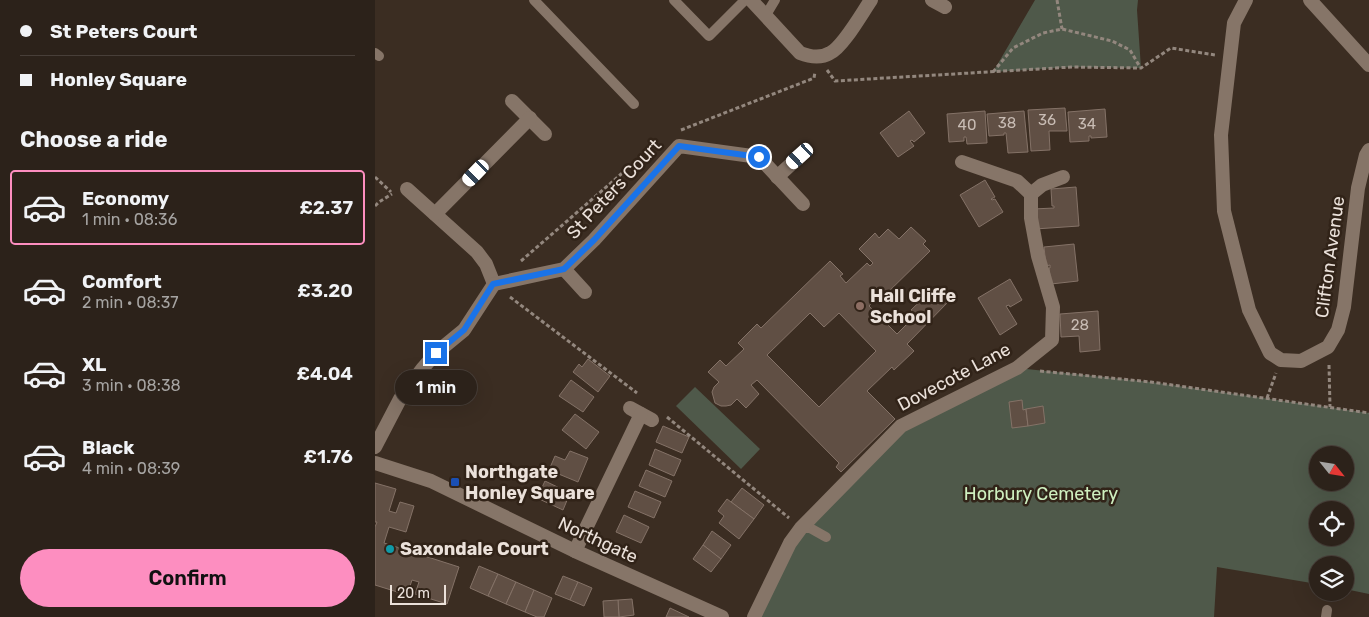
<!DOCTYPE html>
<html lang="en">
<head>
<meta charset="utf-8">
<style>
	:root { --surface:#2c221a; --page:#382f27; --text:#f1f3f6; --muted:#a6a4a2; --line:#483f39; --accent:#fd8ec0 }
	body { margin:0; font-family:Rubik,sans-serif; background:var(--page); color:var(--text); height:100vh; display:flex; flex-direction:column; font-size:19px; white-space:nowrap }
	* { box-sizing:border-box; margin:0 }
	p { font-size:16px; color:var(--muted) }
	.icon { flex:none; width:28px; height:28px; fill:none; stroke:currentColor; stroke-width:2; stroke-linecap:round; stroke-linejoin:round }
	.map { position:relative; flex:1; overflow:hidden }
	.panel { display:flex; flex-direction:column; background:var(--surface); width:375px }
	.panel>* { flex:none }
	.hud { display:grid; align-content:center; height:110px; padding:0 20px; background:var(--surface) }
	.needle { width:32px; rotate:120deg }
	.controls { position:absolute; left:934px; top:446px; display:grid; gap:10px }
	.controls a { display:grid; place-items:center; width:45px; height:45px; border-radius:50%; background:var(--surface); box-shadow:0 5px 20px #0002,0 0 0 1px var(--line); font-size:25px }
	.scale { position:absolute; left:15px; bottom:12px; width:56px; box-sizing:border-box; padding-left:5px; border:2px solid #ebe1da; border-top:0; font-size:14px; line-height:18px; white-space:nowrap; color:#ebe1da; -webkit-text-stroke:4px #312318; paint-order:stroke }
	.end { position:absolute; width:22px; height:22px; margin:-11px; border:6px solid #1a73e8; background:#fff; box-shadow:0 0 0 2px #fff }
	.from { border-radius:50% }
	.bubble { position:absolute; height:35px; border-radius:18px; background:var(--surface); box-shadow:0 5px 20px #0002,0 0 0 1px var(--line); font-size:16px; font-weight:600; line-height:35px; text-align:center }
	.car { position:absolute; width:15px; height:30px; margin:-15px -8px; border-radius:6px; box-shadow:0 0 4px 1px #0007; background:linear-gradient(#fff 24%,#345 0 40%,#fff 0 76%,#345 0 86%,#fff 0) }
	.hud b { display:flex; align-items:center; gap:18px; height:48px; font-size:19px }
	.hud b+b { border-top:1px solid var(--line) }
	.hud i { width:12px; height:12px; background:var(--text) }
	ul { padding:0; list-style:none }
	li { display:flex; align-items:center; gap:15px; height:75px; margin:0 10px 8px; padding:0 10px; border:2px solid transparent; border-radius:5px }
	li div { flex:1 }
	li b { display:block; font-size:19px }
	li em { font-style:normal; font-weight:600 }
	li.selected { border-color:var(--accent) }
	li>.icon { width:45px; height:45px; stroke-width:1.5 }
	h2 { padding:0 20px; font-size:22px; line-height:60px }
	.action { display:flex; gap:10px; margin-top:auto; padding:10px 20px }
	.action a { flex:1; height:58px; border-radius:30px; background:var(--accent); color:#111; font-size:20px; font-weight:600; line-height:58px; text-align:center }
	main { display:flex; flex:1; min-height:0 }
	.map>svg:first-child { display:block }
	.green { fill:#4f594a; fill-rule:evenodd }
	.building { fill:#604f44; stroke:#847267; fill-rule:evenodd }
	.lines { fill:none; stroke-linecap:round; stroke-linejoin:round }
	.path { stroke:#93877e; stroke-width:3; stroke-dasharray:4 2.5; stroke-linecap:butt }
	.service { stroke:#867568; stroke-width:10 }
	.minor { stroke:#867568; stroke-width:14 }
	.tertiary { stroke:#867568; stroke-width:14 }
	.route { stroke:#1a73e8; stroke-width:6 }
	.education-dot { fill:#8d6e63; stroke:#312318; stroke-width:2 }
	.transit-dot { fill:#1a4fb4; stroke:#312318; stroke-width:2 }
	.culture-dot { fill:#0f9aa8; stroke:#312318; stroke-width:2 }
	.labels { text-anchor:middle; stroke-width:5; stroke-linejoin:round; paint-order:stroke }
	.number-label { font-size:15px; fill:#c8bcb4 }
	.street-label { font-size:18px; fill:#ebe1da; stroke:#312318 }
	.poi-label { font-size:18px; font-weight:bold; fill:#ebe1da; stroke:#312318; text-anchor:start }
	.park-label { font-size:18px; fill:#ceefbf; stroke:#312318 }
</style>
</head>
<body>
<main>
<section class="panel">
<div class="hud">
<b><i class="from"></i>St Peters Court</b>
<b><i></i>Honley Square</b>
</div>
<h2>Choose a ride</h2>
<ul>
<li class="selected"><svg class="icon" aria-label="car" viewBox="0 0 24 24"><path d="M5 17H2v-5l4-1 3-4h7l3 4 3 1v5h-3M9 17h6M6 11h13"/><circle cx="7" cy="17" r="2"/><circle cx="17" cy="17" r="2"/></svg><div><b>Economy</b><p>1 min · 08:36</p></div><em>£2.37</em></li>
<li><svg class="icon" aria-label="car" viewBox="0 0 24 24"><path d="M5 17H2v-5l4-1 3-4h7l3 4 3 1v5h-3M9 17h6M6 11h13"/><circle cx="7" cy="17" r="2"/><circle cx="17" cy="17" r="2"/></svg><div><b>Comfort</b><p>2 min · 08:37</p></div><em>£3.20</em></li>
<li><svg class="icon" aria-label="car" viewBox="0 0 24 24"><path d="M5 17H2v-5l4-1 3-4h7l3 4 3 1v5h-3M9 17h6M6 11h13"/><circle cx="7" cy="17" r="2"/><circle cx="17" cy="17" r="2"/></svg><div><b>XL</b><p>3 min · 08:38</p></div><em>£4.04</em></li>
<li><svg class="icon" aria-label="car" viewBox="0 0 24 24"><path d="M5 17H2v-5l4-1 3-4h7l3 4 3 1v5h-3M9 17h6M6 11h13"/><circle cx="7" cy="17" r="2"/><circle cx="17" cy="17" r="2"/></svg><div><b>Black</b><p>4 min · 08:39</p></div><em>£1.76</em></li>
</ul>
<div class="action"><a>Confirm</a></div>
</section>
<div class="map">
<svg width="994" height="617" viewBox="0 0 994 617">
	<rect width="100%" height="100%" fill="#3b2d22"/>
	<!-- green -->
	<g class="green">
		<polygon points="660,0 763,0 762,10 766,68 697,67 618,72"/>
		<path d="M642 368 776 382 994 413V594L970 589V565H942V584L842 567 839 617H379L415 543 526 426ZM942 455H970V482H942ZM942 510H970V538H942Z"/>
		<polygon points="320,387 385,449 366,469 301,406"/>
	</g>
	<!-- building -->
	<g class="building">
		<polygon points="690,108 692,131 674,131 675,150 656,151 653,110"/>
		<polygon points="730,109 732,137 716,138 716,136 714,136 714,141 695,142 693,112"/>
		<polygon points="534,111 550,133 539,142 537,140 535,141 539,146 523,157 505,133"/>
		<polygon points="610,111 612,143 592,144 591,137 589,137 589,141 574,142 572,114"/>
		<polygon points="649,111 653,152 633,153 631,133 629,133 629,135 614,136 612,114"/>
		<polygon points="610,180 620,197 616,199 617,200 620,199 628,212 604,227 585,195"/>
		<polygon points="701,187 704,226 660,229 658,209 679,208 679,206 677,206 676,189"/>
		<path d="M536 227 551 241 548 244 555 251 505 300 502 298 494 306 522 334 541 315 536 310 560 287 574 301 532 344 539 351 519 370 517 367 492 391 520 419 466 472 461 467 464 463 382 380 376 385 384 394 371 408 362 399 356 405 351 406H346L340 403 337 392 339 387 344 382 333 372 345 360 351 366 369 349 363 343 382 324 386 328 455 261 468 274 465 276 471 283 492 263 495 266 498 263 484 249 500 233 504 238 513 229 524 239ZM435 313 449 327 464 313 501 351 444 407 392 355Z"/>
		<polygon points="699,244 703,281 676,284 674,268 675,268 675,265 671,266 669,247"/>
		<polygon points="635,279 647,300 635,307 634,305 631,306 642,324 625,335 603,298"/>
		<polygon points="723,311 725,350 705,352 704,336 686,337 685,314"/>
		<polygon points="213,359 235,376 223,392 198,372 204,364 207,367"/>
		<polygon points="196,380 219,397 208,412 184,396"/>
		<polygon points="647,400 648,410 651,409 653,426 637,428 634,402"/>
		<polygon points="668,406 670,423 653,426 651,409"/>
		<polygon points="200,414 224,432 211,449 187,430"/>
		<polygon points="288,426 314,437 307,453 281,442"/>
		<polygon points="280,449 306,460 299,476 274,465"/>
		<polygon points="195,451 213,458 203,482 174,470 180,456 190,460"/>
		<polygon points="271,470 297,481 290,497 264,486"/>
		<polygon points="170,481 195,493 188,510 162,498"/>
		<polygon points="0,483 21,489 14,511 21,513 25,502 39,506 31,532 14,527 9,543 84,567 72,604 40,594 44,582 37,580 32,595 0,585 0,527 2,522 0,522"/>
		<polygon points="367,488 389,505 379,519 356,502"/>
		<polygon points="260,491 286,502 279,518 253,507"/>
		<polygon points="352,499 379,519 364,539 344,523 349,516 343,511"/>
		<polygon points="249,515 274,527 266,543 241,532"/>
		<polygon points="337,531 356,545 346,559 328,545"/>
		<polygon points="328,545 346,559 336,572 318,559"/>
		<polygon points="104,566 123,574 113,596 95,588"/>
		<polygon points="123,574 141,582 131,604 113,596"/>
		<polygon points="188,576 203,582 195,600 180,594"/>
		<polygon points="141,582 159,590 150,612 131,604"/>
		<polygon points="203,582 217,588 209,606 195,600"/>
		<polygon points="159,590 177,598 169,617 162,617 150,612"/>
		<polygon points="257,599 259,615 244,617 243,600"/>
		<polygon points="243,600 244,617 229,617 228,601"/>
		<polygon points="295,608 314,617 291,617"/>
	</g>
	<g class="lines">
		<!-- path -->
		<g class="path">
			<polyline points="682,0 687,29"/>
			<polyline points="452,70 460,81 697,67 766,68 796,48 840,55"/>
			<polyline points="618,72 638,48 668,33 687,29 737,41 755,50 765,67"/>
			<polyline points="306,130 439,78 440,72"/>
			<polyline points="0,177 16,192"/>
			<polyline points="0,206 4,202 17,194"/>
			<polyline points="146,261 283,142"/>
			<polyline points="135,297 262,393"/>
			<polyline points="954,365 955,407"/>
			<polyline points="665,371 776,382 994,413"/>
			<polyline points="892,398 901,373"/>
			<polyline points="292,417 414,518"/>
		</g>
		<!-- service -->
		<g class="service">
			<polyline points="159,0 259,104"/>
			<polyline points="299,0 334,36 370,0"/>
			<polyline points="391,15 400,0"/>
			<polyline points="0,53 4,56"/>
			<polyline points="426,528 435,528 451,537"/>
			<polyline points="951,617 952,610"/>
		</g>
		<!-- minor -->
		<g class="minor">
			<path d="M376 0 425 53C435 57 445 59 455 53 468 47 487 13 496 0"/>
			<polyline points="557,0 570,7"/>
			<polyline points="871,0 859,23 846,135 849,211 874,310 895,353 906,360 926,361 953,347 963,330 969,307 983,188 991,155 994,150"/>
			<polyline points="935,0 994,65"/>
			<polyline points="137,101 170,134"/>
			<polyline points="402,177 425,156"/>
			<polyline points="32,189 102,252 111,264 119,284"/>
			<polyline points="656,194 667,185 688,177"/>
			<polyline points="60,214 155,118"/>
			<polyline points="189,269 210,292"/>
			<polyline points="119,284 189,269 219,240 304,146 384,157 428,204"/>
			<polyline points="255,408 277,420"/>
			<polyline points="0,447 25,399 48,368 61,353 89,330 119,284"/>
			<polyline points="200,551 266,414"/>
			<polyline points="379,617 415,543 426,528 526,426 642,368 677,340 678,307 663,256 656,218 656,194 642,181 587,162"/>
		</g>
		<!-- tertiary -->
		<polyline class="tertiary" points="0,463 56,481 200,551 347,617"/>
	</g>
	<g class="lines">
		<!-- route -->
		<polyline class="route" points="61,353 89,330 118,284 189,269 219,240 304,146 384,157"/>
	</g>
	<!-- markers -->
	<circle class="education-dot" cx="485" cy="306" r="5"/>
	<rect class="transit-dot" x="75" y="477" width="10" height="10" rx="2.5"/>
	<circle class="culture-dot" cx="15" cy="549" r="5"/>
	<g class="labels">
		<!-- number labels -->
		<g class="number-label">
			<text x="672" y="125">36</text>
			<text x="632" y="128">38</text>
			<text x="712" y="129">34</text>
			<text x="592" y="130">40</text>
			<text x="705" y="330">28</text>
		</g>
		<!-- street labels -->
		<g class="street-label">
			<text transform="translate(239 189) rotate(-47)" y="6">St Peters Court</text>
			<text transform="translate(955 257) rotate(-82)" y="6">Clifton Avenue</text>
			<text transform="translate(579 377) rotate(-28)" y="6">Dovecote Lane</text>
			<text transform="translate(223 540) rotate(25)" y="6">Northgate</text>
		</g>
		<!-- poi labels -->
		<g class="poi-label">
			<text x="495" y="302">Hall Cliffe<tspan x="495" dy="21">School</tspan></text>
			<text x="90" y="478">Northgate<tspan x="90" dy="21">Honley Square</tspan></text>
			<text x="25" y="555">Saxondale Court</text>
		</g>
		<!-- park labels -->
		<g class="park-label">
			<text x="666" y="500">Horbury Cemetery</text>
		</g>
	</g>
</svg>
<div class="controls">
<a><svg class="needle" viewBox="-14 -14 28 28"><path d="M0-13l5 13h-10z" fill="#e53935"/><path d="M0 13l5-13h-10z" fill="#a6a4a2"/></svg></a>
<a><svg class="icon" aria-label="locate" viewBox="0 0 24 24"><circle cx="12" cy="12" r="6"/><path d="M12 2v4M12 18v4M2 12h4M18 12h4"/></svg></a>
<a><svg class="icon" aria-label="layers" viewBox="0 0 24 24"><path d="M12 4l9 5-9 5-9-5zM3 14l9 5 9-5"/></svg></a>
</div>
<div class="scale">20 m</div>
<i class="end from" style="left:384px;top:157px"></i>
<i class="end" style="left:61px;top:353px"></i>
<div class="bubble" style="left:20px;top:370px;width:82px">1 min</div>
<i class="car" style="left:425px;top:156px;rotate:228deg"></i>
<i class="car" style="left:101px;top:173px;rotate:224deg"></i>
</div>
</main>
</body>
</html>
